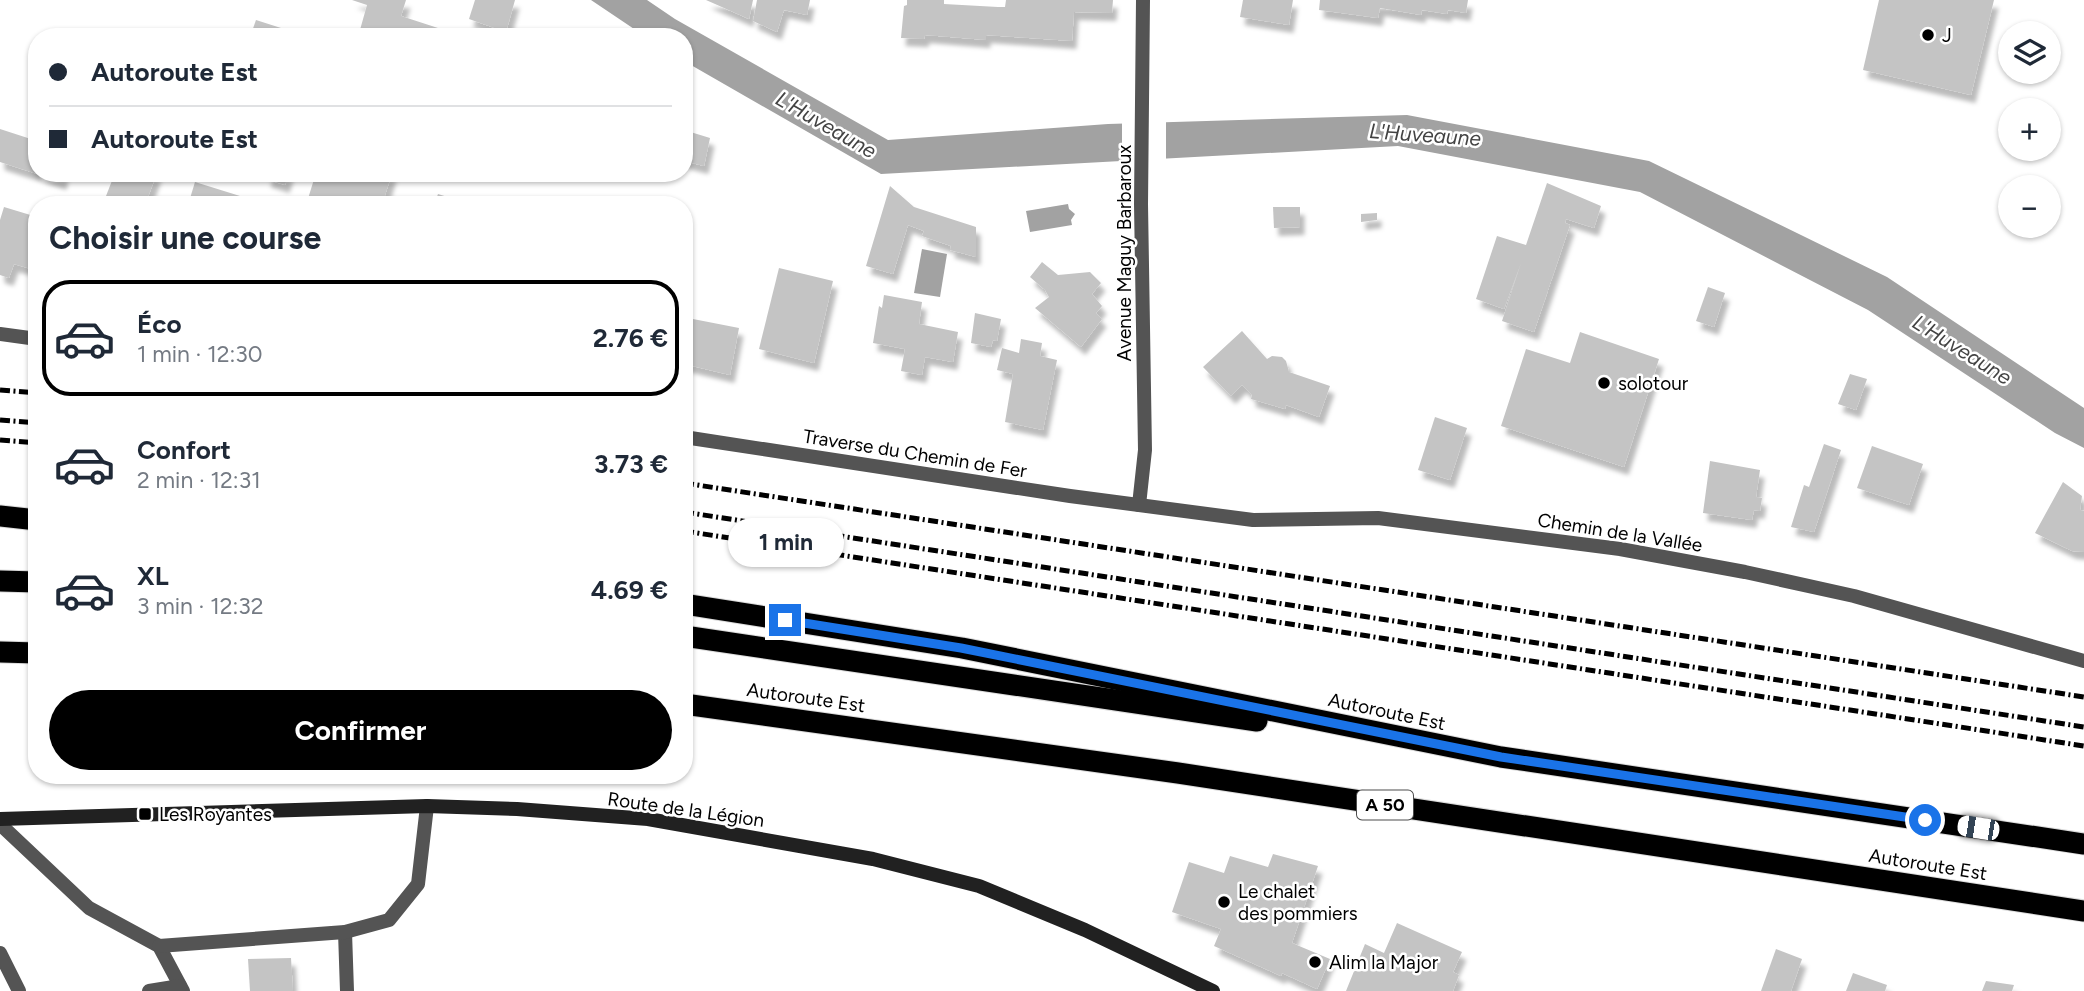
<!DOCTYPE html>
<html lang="fr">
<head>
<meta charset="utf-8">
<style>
	:root { --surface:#fff; --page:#f2f2f3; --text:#1f2937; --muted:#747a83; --line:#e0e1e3; --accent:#000 }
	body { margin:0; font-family:Figtree,sans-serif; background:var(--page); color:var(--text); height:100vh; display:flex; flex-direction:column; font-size:26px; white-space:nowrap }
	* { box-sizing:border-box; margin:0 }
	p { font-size:23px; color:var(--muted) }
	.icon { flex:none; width:38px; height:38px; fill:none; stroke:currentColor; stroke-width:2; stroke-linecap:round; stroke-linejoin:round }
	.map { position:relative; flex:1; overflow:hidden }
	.panel { position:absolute; left:28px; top:196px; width:665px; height:588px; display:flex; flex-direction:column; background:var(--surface); border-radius:28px; box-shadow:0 2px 5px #0004 }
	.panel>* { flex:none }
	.guide { position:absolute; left:28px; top:28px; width:665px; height:154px; border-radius:28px; box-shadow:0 2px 5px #0004; display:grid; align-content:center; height:154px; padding:0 21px; background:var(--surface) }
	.controls { position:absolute; left:1998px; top:21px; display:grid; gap:14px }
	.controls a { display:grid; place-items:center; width:63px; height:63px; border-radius:50%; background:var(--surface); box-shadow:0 2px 5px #0004; font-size:35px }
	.end { position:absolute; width:32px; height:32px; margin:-16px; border:9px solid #1a73e8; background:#fff; box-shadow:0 0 0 4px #fff }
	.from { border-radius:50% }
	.bubble { position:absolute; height:49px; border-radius:24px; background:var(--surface); box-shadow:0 2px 5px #0004; font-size:23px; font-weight:700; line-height:49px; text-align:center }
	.car { position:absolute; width:21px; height:42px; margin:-21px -10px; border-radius:9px; box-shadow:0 0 5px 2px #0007; background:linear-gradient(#fff 24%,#345 0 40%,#fff 0 76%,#345 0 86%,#fff 0) }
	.guide b { display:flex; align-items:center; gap:24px; height:66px; font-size:26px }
	.guide b+b { border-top:2px solid var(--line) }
	.guide i { width:18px; height:18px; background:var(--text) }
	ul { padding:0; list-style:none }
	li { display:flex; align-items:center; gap:21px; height:116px; margin:0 14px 10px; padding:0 7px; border:4px solid transparent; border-radius:28px }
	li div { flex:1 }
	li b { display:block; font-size:26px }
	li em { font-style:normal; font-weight:700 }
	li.selected { border-color:var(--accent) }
	li>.icon { width:63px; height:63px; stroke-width:1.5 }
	h2 { padding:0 21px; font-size:32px; line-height:84px }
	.button { display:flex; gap:14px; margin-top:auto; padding:14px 21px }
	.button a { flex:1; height:80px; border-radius:42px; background:var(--accent); color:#fff; font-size:28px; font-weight:700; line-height:80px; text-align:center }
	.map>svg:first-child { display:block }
	.water { fill:#a2a2a2 }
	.pier { fill:#fff }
	.building { fill:#c4c4c4; filter:url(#shadow) }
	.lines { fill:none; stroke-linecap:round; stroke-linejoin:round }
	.motorway-casing { stroke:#dbdbdb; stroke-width:23 }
	.service { stroke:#545454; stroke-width:14 }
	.minor { stroke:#545454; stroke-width:14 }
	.tertiary { stroke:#545454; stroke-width:14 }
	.secondary { stroke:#212121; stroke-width:14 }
	.motorway { stroke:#000; stroke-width:21 }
	.rail { stroke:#000; stroke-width:5; stroke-dasharray:10 3.5 2 3.5; stroke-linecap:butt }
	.route { stroke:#1a73e8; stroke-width:9 }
	.poi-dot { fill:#000; stroke:#fff; stroke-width:2.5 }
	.labels { text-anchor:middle; stroke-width:5; stroke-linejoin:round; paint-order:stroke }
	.shield { fill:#fff; stroke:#4c4c4c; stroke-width:2 }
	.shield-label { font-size:18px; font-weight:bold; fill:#000 }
	.poi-label { font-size:19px; fill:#000; stroke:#fff; text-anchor:start }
	.street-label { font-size:19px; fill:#000; stroke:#fff }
	.water-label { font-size:21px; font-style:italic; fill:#434343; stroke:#fff }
</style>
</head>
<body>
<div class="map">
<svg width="2084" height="991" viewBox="0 0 2084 991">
	<defs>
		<filter id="shadow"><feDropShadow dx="4.5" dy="8" stdDeviation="2" flood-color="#0004"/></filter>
	</defs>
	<rect width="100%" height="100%" fill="#fff"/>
	<!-- water -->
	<g class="water">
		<polygon points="591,0 647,0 675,19 888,140 1108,124 1407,115 1649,161 1887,277 2084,408 2084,448 2055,433 1868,310 1640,192 1398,146 881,174 684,61 684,37 646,37"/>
		<polygon points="1068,204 1069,209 1075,214 1071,220 1072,225 1030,232 1026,211"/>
		<polygon points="922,249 947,254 940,297 914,293"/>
	</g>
	<!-- pier -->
	<polygon class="pier" points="1166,119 1166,161 1122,164 1122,120"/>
	<!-- building -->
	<g class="building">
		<polygon points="352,0 406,0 401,16 438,28 435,37 358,37 367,5"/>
		<polygon points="475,0 515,0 506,32 469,19"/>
		<polygon points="706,0 753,0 749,19"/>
		<polygon points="757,0 810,0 807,15 784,10 777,32 753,21"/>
		<polygon points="907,0 944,0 944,4 998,7 1005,7 1006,0 1113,0 1112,13 1074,12 1072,41 986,35 986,40 925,35 924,39 901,38 904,6 907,5"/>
		<polygon points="1243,0 1293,0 1289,25 1240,17"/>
		<polygon points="1320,0 1468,0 1466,13 1448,10 1447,14 1422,10 1421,15 1380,8 1378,18 1319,10"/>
		<polygon points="1879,0 1994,0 1971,95 1863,70"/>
		<polygon points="256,20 306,36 306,37 250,37"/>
		<polygon points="0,129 37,141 37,173 64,173 62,182 0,162"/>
		<polygon points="684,130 710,138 704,166 684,161"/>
		<polygon points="115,173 157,173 145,205 126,205 106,196"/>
		<polygon points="268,173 289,173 285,185 266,179"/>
		<polygon points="316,173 392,173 382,205 306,205"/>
		<polygon points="195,182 240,196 237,205 188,205"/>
		<polygon points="1547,183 1601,206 1594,228 1566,219 1565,223 1570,225 1534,332 1502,321 1521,263 1504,309 1476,299 1497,236 1526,245"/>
		<polygon points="890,186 914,207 976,227 976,257 950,250 951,246 922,236 924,231 908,225 893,274 866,266"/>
		<polygon points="438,194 470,204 470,205 434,205"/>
		<polygon points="4,207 37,217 37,254 31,269 14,264 9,278 0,275 0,220"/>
		<polygon points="1273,207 1300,207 1300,227 1274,228"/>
		<polygon points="1377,213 1377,220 1361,222 1361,214"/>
		<polygon points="1042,262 1058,275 1090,272 1101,283 1092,294 1102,306 1096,313 1102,319 1081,347 1035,308 1049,297 1045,290 1030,277"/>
		<polygon points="779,268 833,281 814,363 759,349"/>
		<polygon points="1708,287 1725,293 1714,327 1696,321"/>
		<polygon points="884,295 922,302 919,324 958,332 953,362 925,357 922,375 901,371 905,349 873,343 879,306 882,308"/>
		<polygon points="975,313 1001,319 997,341 993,340 991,347 971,343"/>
		<polygon points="693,319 739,328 730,375 684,364"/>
		<polygon points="1242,331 1267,359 1272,356 1282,357 1286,361 1289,372 1330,386 1319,417 1286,405 1285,409 1251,399 1252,395 1242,385 1231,396 1203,367"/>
		<polygon points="1580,332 1659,359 1624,467 1501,426 1526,349 1570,363"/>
		<polygon points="1021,339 1042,343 1040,356 1057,360 1043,430 1005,422 1013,374 997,370 1002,348 1019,353"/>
		<polygon points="1850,374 1867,379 1856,410 1838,404"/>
		<polygon points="1435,417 1467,428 1450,480 1418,470"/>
		<polygon points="1824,444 1841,450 1814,532 1791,527 1804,485 1809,487"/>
		<polygon points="1872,446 1923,464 1909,505 1857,488"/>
		<polygon points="1710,461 1760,470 1756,497 1762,498 1760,511 1754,510 1752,520 1703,513"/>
		<polygon points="2063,482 2082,496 2080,510 2084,511 2084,552 2072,551 2035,533"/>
		<polygon points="1273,854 1318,866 1292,943 1330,959 1317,989 1282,973 1281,976 1214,946 1221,929 1172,912 1189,862 1224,873 1230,856 1268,867"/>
		<polygon points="1397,923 1462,952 1453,972 1459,975 1453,991 1346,991 1365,944 1384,953"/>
		<polygon points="1776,949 1802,959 1791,991 1761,991"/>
		<polygon points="291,958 293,991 250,991 248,959"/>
		<polygon points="1853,973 1887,985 1885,991 1846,991"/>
		<polygon points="1986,981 2014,985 2012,991 1982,991"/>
	</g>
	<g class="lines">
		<defs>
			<g id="motorway">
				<polyline points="0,516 37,520"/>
				<polyline points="0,581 37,582"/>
				<polyline points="684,604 962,648 1501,757 2084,844"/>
				<polyline points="684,636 1257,721"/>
				<polyline points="0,652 37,653"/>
				<polyline points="684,704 1178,773 2084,911"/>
			</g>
		</defs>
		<!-- motorway casing -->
		<use href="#motorway" class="motorway-casing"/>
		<!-- service -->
		<g class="service">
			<polyline points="0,824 89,908 159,946 183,991"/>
			<polyline points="345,932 347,991"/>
			<polyline points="159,946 345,932 389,920 418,884 427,806"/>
			<polyline points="0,953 19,991"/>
			<polyline points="149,991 180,986"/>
		</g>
		<!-- minor -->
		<polyline class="minor" points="1139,505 1145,450 1141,204 1143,0"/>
		<!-- tertiary -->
		<g class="tertiary">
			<polyline points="0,334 37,339"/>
			<polyline points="684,437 1070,496 1253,520 1378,518 1620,549 1745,572 1854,596 2084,661"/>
		</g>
		<!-- secondary -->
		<polyline class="secondary" points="0,819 427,806 517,809 648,819 873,859 979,886 1085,930 1213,991"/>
		<!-- motorway -->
		<use href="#motorway" class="motorway"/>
		<!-- rail -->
		<g class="rail">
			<polyline points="0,390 37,393"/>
			<polyline points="0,420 37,423"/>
			<polyline points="0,440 37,443"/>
			<polyline points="684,483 2084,697"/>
			<polyline points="684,512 2084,727"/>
			<polyline points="684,531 2084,746"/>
		</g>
	</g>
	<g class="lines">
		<!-- route -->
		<polyline class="route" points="785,620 961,648 1501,757 1925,820"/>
	</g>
	<!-- markers -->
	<g class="poi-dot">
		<circle cx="1928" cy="35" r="7"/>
		<circle cx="1604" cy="383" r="7"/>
		<rect x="138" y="807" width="14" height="14" rx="3.5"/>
		<circle cx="1224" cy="902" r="7"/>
		<circle cx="1315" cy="962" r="7"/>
	</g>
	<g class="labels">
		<!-- shield labels -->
		<rect class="shield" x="1357" y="790.5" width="56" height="29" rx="5"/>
		<g class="shield-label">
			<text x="1385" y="811">A 50</text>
		</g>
		<!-- poi labels -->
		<g class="poi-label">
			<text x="1942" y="42">J</text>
			<text x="1618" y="390">solotour</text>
			<text x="159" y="821">Les Royantes</text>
			<text x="1238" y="898">Le chalet<tspan x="1238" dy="22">des pommiers</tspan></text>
			<text x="1329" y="969">Alim la Major</text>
		</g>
		<!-- street labels -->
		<g class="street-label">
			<text transform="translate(1124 253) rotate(-90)" y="7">Avenue Maguy Barbaroux</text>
			<text transform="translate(915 453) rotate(9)" y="7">Traverse du Chemin de Fer</text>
			<text transform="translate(1620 532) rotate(9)" y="7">Chemin de la Vallée</text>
			<text transform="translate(806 697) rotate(8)" y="7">Autoroute Est</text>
			<text transform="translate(1387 711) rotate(12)" y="7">Autoroute Est</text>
			<text transform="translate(686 809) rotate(8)" y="7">Route de la Légion</text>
			<text transform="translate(1928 864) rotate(9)" y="7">Autoroute Est</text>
		</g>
		<!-- water labels -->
		<g class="water-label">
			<text transform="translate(826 125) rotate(30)" y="7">L'Huveaune</text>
			<text transform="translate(1425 135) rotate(4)" y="7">L'Huveaune</text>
			<text transform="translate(1962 350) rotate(32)" y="7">L'Huveaune</text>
		</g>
	</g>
</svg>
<div class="controls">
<a><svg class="icon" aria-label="layers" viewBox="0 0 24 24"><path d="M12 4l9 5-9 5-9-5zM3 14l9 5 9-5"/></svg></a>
<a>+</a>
<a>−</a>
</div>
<i class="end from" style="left:1925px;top:820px"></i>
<i class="end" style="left:785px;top:620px"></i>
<div class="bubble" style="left:728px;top:518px;width:116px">1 min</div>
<i class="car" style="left:1978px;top:828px;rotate:279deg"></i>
<div class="guide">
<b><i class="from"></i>Autoroute Est</b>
<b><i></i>Autoroute Est</b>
</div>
<section class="panel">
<h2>Choisir une course</h2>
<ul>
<li class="selected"><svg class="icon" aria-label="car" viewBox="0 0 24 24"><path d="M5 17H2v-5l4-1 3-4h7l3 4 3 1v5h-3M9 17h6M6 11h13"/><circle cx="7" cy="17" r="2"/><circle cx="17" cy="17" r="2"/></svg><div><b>Éco</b><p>1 min · 12:30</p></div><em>2.76 €</em></li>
<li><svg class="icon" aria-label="car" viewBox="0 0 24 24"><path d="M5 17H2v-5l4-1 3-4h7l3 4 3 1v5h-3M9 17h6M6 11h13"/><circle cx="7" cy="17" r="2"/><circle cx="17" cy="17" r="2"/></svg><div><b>Confort</b><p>2 min · 12:31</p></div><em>3.73 €</em></li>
<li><svg class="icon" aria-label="car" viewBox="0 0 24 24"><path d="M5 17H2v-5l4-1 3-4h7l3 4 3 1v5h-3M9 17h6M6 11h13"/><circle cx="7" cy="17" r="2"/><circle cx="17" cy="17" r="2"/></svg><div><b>XL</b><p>3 min · 12:32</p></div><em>4.69 €</em></li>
</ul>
<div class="button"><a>Confirmer</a></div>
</section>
</div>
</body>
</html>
